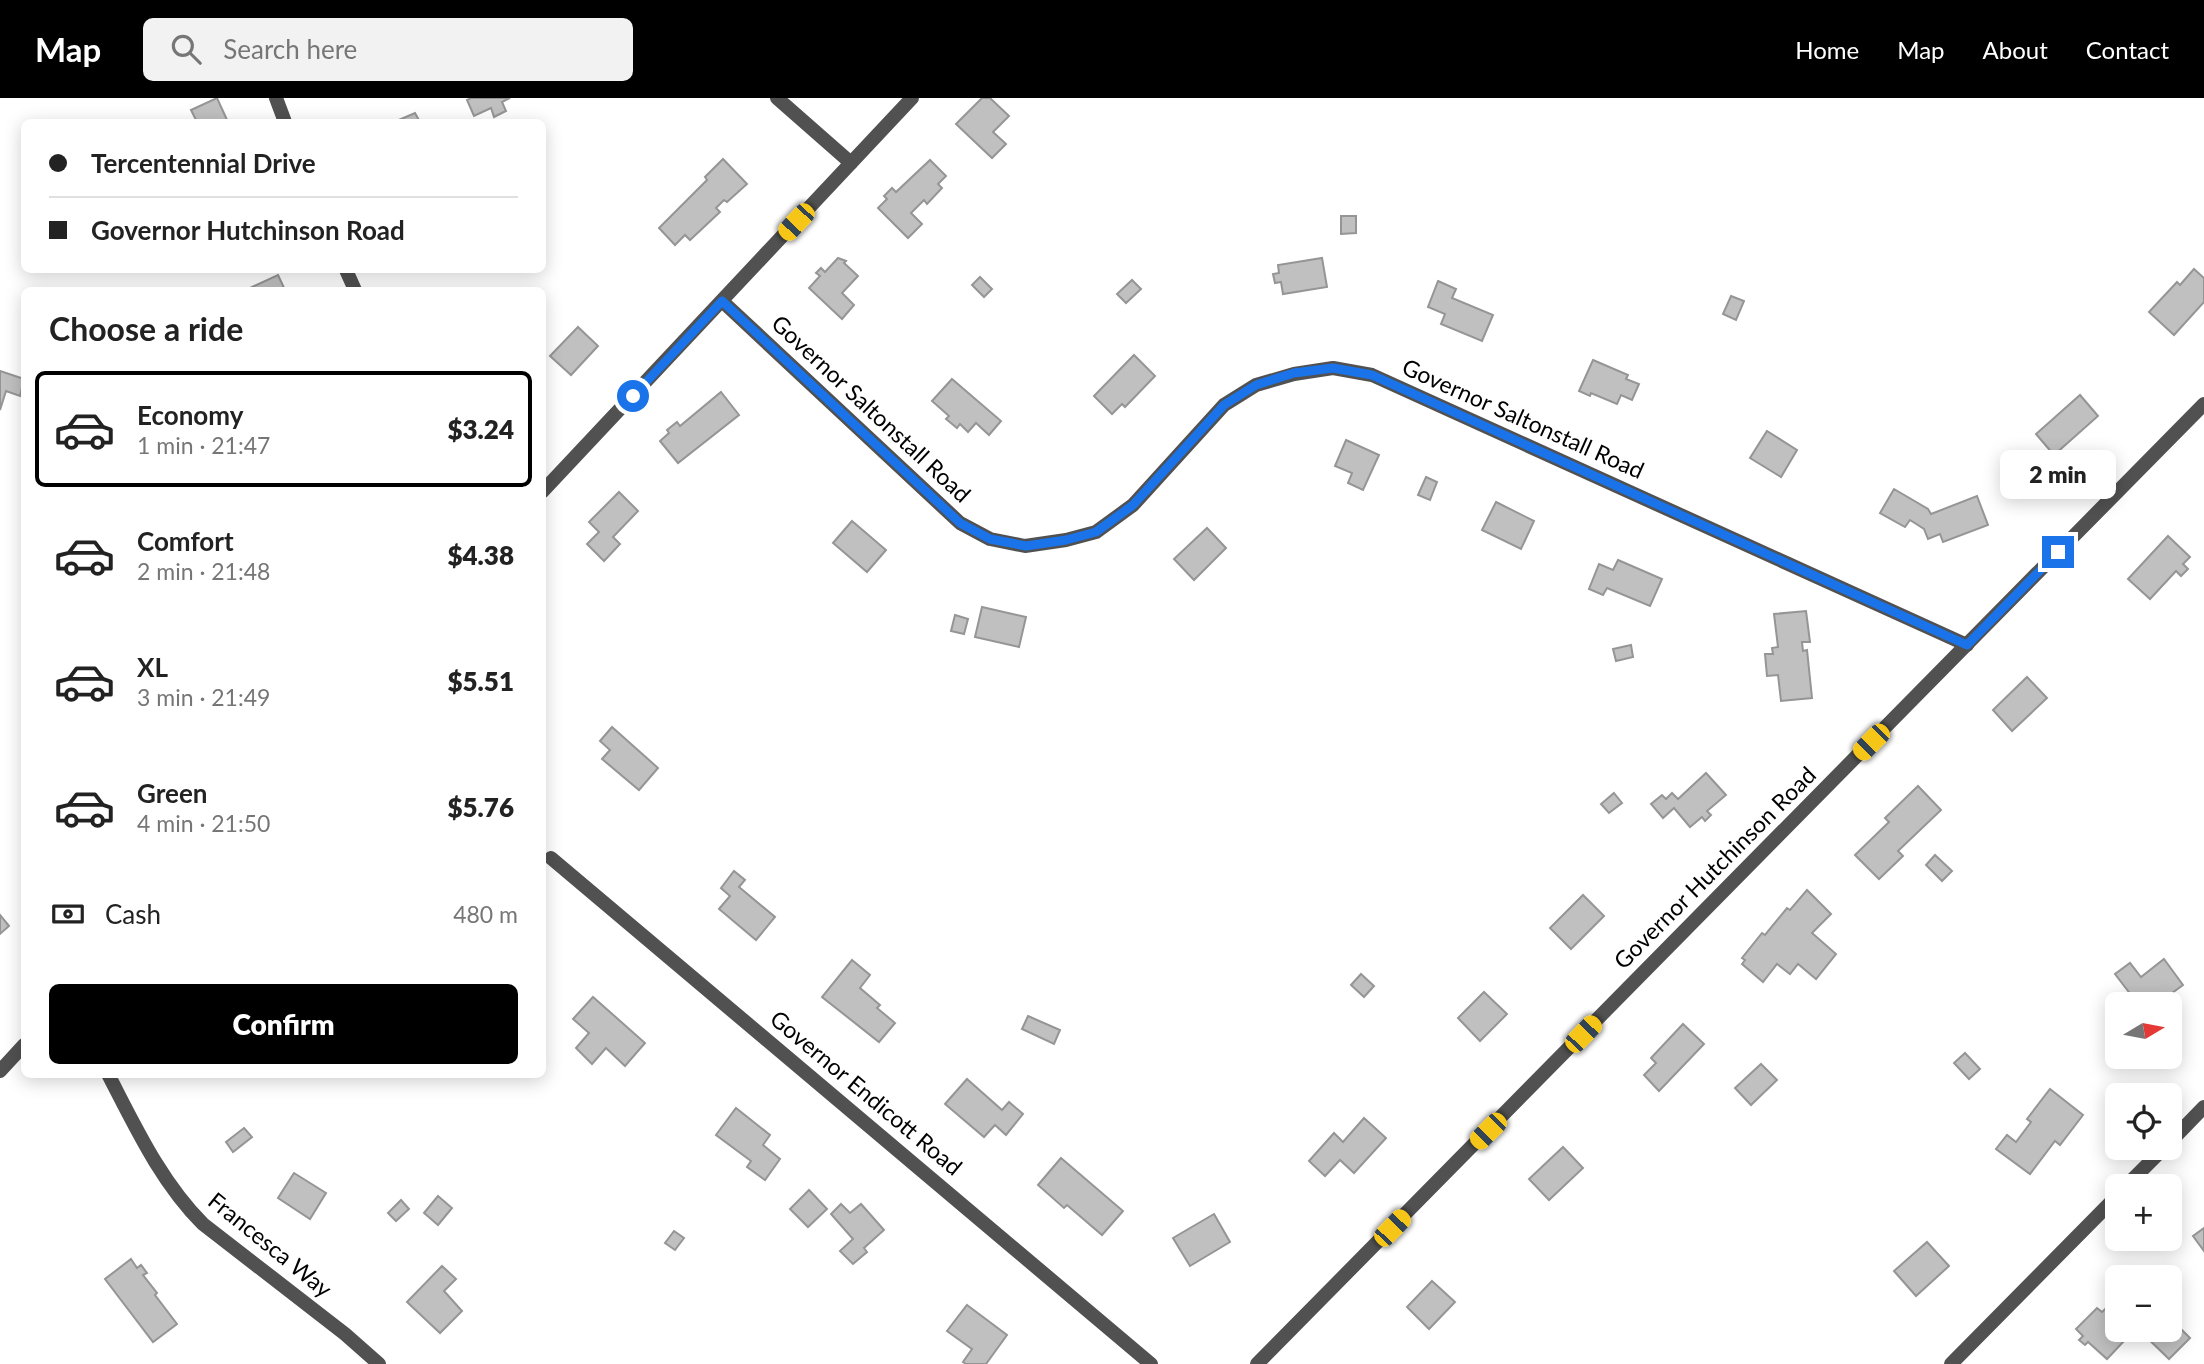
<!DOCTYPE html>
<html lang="en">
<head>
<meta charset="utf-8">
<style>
	:root { --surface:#fff; --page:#f2f2f2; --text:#222; --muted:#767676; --line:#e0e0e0; --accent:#000 }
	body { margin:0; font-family:Lato,sans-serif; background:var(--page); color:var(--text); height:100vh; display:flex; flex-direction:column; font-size:26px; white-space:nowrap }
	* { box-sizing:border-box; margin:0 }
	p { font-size:23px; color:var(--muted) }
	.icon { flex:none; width:38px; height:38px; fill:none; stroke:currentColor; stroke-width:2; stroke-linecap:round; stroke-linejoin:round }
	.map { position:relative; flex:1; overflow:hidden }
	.drawer { position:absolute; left:21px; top:189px; width:525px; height:791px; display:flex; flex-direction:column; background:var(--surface); border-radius:10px; box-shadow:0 4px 18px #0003 }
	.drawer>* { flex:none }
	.hud { position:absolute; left:21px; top:21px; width:525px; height:154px; border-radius:10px; box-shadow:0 4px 18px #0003; display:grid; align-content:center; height:154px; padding:0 28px; background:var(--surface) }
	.needle { width:46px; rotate:80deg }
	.controls { position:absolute; left:2105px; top:894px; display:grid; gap:14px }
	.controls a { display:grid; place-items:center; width:77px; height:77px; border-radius:10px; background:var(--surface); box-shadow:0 4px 18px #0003; font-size:35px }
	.end { position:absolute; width:32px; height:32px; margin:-16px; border:9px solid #1a73e8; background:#fff; box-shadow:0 0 0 4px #fff }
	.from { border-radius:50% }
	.bubble { position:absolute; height:49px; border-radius:10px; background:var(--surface); box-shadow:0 4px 18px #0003; font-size:23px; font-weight:800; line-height:49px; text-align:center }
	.car { position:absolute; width:21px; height:42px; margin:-21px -10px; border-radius:9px; box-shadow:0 0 5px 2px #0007; background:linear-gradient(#f5c518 24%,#345 0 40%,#f5c518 0 76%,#345 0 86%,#f5c518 0) }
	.hud b { display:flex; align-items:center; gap:24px; height:66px; font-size:26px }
	.hud b+b { border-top:2px solid var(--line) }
	.hud i { width:18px; height:18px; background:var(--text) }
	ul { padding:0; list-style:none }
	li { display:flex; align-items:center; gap:21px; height:116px; margin:0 14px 10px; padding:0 14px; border:4px solid transparent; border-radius:10px }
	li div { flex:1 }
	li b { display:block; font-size:26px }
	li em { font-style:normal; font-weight:800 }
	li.on { border-color:var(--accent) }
	li>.icon { width:63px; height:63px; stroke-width:1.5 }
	h2 { padding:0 28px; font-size:32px; line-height:84px }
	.pay { display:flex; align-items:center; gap:18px; height:77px; padding:0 28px; font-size:26px }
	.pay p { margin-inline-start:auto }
	.primary-button { display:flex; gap:14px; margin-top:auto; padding:14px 28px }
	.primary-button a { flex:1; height:80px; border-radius:10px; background:var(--accent); color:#fff; font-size:28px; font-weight:800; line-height:80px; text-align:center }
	header { display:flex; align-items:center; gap:42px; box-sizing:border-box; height:98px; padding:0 35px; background:var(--accent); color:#fff }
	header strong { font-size:33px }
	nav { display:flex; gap:38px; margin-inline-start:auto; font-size:24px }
	.search { width:490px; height:63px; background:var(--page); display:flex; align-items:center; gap:18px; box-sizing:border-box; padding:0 24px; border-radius:10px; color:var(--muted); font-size:26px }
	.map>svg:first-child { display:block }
	.building { fill:#c0c0c0; stroke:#959595; stroke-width:2 }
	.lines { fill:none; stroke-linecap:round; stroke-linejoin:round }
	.minor { stroke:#515151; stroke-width:14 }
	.route { stroke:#1a73e8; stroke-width:9 }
	.labels { text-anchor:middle; stroke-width:5; stroke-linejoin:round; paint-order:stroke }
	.street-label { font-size:23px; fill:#000; stroke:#fff }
</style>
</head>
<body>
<header>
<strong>Map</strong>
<div class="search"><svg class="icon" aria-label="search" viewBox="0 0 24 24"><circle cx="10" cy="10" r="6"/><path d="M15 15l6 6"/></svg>Search here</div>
<nav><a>Home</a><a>Map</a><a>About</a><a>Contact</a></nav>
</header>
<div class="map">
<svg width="2204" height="1266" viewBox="0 0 2204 1266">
	<rect width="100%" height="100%" fill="#fff"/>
	<!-- building -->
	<g class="building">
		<polygon points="217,0 228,24 197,24 191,12"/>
		<polygon points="471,0 510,0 502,4 506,13 494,19 491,10 474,18 467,2"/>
		<polygon points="982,0 990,0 1009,18 993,34 1006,46 992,60 956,26"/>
		<polygon points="415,15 420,24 394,24"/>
		<polygon points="723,61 747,86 727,104 724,102 716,110 720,114 690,142 685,137 675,147 659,130 707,82 705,79"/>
		<polygon points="930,62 946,78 938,86 942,90 927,106 924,102 911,115 922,126 908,140 878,110 887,101 884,98 892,90 896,94"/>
		<polygon points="1341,118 1356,118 1356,135 1341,136"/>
		<polygon points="838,160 846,163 844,165 858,178 842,195 854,207 842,221 809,190 820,178 816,175 821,170 825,174"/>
		<polygon points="1322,160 1327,189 1283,196 1281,184 1275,185 1273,176 1279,175 1278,167"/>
		<polygon points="2194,171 2204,180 2204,204 2174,237 2149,214 2177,184 2180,187"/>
		<polygon points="278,177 285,192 251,192 250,190"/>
		<polygon points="980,179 992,191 984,199 972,187"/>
		<polygon points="1132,182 1141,191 1126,205 1117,196"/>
		<polygon points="1438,183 1456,191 1452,200 1493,217 1482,243 1441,226 1445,216 1428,209"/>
		<polygon points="1731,198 1744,203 1736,222 1723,216"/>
		<polygon points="578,229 598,248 571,277 550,258"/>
		<polygon points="1134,257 1155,278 1125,309 1122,306 1112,316 1094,298"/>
		<polygon points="1593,262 1628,277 1626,281 1639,286 1632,302 1621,297 1617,306 1591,295 1590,298 1579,293"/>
		<polygon points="0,273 24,281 20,298 6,293 0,312"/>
		<polygon points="952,281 1001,323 989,337 976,325 968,334 960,326 957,330 946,321 949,318 932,303"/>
		<polygon points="721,294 739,317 678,365 660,343 669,335 667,332 677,324 680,328"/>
		<polygon points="2080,297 2098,318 2054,357 2036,336"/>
		<polygon points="1767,333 1797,352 1781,379 1750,360"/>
		<polygon points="1346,342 1379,357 1363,392 1348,385 1352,375 1335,368"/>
		<polygon points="1426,379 1437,384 1430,402 1418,397"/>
		<polygon points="1894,391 1928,411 1931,416 1977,398 1988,427 1943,444 1940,436 1928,441 1924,431 1910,422 1905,429 1880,415"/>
		<polygon points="619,394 638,413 613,439 620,446 604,463 587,446 599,434 589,424"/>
		<polygon points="1496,404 1534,423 1521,451 1482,432"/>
		<polygon points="852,423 886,452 867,474 833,445"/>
		<polygon points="1207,430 1226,450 1194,482 1174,461"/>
		<polygon points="2168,438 2190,459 2183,466 2188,471 2181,478 2176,473 2150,501 2128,481"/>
		<polygon points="1618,462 1662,481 1650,508 1607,490 1603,497 1589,491 1599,466 1613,472"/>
		<polygon points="982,509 1026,519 1019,549 975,539"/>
		<polygon points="1806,513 1810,544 1802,544 1803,553 1807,552 1812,600 1781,603 1778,577 1767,578 1765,556 1773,556 1772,550 1778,549 1774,516"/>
		<polygon points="955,517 968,521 964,536 951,533"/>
		<polygon points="1631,547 1633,559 1616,563 1613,551"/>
		<polygon points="2027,579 2047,600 2012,633 1993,612"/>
		<polygon points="612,629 658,670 639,692 602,661 610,652 600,643"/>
		<polygon points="1706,675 1726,697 1707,713 1711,717 1705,723 1702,719 1690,729 1674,710 1663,720 1651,706 1662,697 1666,701 1672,695 1678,701"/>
		<polygon points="1918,688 1941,712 1898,753 1903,758 1879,781 1855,757 1889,724 1885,720"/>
		<polygon points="1614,695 1622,705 1609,715 1601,706"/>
		<polygon points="1935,757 1952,773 1942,783 1926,767"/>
		<polygon points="734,773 745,782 739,789 775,819 756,842 719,811 730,798 721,790"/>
		<polygon points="1807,792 1831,816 1812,835 1836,856 1816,881 1798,866 1790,876 1777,866 1763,884 1742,866 1745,862 1742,860 1762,835 1765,837 1787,810 1790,812"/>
		<polygon points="1583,797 1604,818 1571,851 1550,830"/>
		<polygon points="0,817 9,828 0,836"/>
		<polygon points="2164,861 2183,887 2157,906 2138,906 2115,876 2130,865 2141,879"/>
		<polygon points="852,862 870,877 860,890 880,907 877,910 895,925 879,944 822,899"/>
		<polygon points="1361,876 1374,888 1364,899 1351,887"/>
		<polygon points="1484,894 1507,916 1480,943 1458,920"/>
		<polygon points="593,899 645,945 625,968 606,950 592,966 576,950 589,935 573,921"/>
		<polygon points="1028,918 1060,932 1054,946 1022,931"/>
		<polygon points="1683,926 1704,946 1659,993 1644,977 1656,965 1651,960"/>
		<polygon points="1965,955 1980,971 1969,981 1954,965"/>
		<polygon points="1761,966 1777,982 1751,1007 1735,990"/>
		<polygon points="967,981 1002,1012 1009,1004 1023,1016 1006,1037 995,1027 984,1039 945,1006"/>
		<polygon points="2050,991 2083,1017 2060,1047 2055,1043 2030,1076 1996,1051 2007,1037 2016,1044 2031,1024 2027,1021"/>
		<polygon points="736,1010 770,1037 763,1047 780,1061 765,1082 747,1069 751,1063 716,1037"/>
		<polygon points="1364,1020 1386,1040 1354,1075 1340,1062 1325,1078 1309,1063 1334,1035 1343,1044"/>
		<polygon points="244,1030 252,1039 233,1054 226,1044"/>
		<polygon points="1563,1049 1583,1070 1549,1102 1529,1081"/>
		<polygon points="1061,1060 1123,1113 1102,1137 1067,1107 1064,1110 1038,1087"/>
		<polygon points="294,1075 326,1095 310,1121 278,1100"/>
		<polygon points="809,1092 827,1111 808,1129 790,1111"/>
		<polygon points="438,1098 452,1110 438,1127 424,1115"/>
		<polygon points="401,1102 409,1111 396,1123 388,1115"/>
		<polygon points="841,1106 850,1115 861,1106 884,1132 864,1150 867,1154 853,1166 840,1153 853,1141 831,1116"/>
		<polygon points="1214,1116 1230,1144 1190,1168 1173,1140"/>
		<polygon points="2204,1130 2204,1153 2193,1138"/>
		<polygon points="674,1133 684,1140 675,1152 665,1145"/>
		<polygon points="1927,1144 1949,1168 1916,1198 1894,1173"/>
		<polygon points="131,1161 137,1170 141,1167 147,1175 143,1177 157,1195 155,1197 177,1226 153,1244 105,1181"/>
		<polygon points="442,1168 456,1181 444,1193 462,1213 440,1235 407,1204"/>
		<polygon points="1432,1183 1455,1204 1429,1231 1407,1209"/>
		<polygon points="2118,1199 2118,1232 2130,1232 2123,1239 2126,1241 2107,1261 2088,1244 2085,1247 2079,1242 2083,1238 2076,1231 2097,1210 2102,1214"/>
		<polygon points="967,1207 1007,1237 986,1266 966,1266 963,1264 972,1251 947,1233"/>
		<polygon points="2170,1220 2190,1240 2169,1261 2139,1232 2170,1232"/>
	</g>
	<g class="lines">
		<!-- minor -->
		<g class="minor">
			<polyline points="276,0 285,24"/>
			<polyline points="777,0 851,65"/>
			<polyline points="346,172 355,192"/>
			<polyline points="722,203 960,425 990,441 1025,448 1066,442 1096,434 1133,407 1224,307 1256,287 1294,276 1333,270 1372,277 1967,547"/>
			<polyline points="542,394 912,0"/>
			<polyline points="551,760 1151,1266"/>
			<polyline points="0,973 24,947"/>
			<path d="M108 976C136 1030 161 1084 203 1126L345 1236 379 1266"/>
			<polyline points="2170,1044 2204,1009"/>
			<polyline points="2126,1088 2164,1050"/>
			<polyline points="1257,1266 2204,306"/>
			<polyline points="1951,1266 2118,1097"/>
		</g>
	</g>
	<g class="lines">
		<!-- route -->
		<polyline class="route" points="633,298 722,203 960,425 990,441 1026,448 1066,442 1096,434 1133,407 1224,307 1256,287 1294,275 1333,270 1372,277 1967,547 2058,454"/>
	</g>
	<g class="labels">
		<!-- street labels -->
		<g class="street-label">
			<text transform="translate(871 311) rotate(43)" y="8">Governor Saltonstall Road</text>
			<text transform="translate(1523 321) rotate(24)" y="8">Governor Saltonstall Road</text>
			<text transform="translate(1715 770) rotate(-45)" y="8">Governor Hutchinson Road</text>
			<text transform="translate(866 995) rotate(40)" y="8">Governor Endicott Road</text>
			<text transform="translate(270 1147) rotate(39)" y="8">Francesca Way</text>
		</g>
	</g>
</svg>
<div class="controls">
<a><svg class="needle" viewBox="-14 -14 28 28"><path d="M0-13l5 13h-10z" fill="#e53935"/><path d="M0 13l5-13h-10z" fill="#767676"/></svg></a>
<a><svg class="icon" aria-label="locate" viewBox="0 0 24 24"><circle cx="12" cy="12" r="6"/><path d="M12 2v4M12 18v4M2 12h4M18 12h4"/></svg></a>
<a>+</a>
<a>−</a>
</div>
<i class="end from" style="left:633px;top:298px"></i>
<i class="end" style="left:2058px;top:454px"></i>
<div class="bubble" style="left:2000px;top:352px;width:116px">2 min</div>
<i class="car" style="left:796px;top:124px;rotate:223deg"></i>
<i class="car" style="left:1871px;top:644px;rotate:225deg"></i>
<i class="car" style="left:1583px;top:936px;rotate:44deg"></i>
<i class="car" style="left:1488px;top:1033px;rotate:225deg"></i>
<i class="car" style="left:1392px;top:1130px;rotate:44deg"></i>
<div class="hud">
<b><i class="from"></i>Tercentennial Drive</b>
<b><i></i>Governor Hutchinson Road</b>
</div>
<section class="drawer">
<h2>Choose a ride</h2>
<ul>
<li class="on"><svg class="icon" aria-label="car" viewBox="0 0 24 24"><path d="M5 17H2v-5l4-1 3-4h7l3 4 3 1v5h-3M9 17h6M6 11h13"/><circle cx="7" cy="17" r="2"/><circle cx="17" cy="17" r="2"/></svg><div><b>Economy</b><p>1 min · 21:47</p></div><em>$3.24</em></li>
<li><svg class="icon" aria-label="car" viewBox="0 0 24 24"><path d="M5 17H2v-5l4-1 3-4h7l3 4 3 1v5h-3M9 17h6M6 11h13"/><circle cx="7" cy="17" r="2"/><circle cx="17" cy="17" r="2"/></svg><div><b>Comfort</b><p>2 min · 21:48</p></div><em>$4.38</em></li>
<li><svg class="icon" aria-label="car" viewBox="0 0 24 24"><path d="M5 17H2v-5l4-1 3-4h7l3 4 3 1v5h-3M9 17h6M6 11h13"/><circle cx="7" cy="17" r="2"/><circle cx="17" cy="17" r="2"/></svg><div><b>XL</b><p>3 min · 21:49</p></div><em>$5.51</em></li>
<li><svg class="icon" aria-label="car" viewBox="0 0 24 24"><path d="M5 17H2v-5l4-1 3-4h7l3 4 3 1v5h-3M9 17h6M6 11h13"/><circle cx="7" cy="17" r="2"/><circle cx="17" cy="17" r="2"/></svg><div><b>Green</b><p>4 min · 21:50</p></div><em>$5.76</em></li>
</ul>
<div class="pay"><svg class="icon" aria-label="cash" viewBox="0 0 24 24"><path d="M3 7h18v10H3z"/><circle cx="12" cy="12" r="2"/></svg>Cash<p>480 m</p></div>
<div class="primary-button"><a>Confirm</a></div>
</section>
</div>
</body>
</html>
